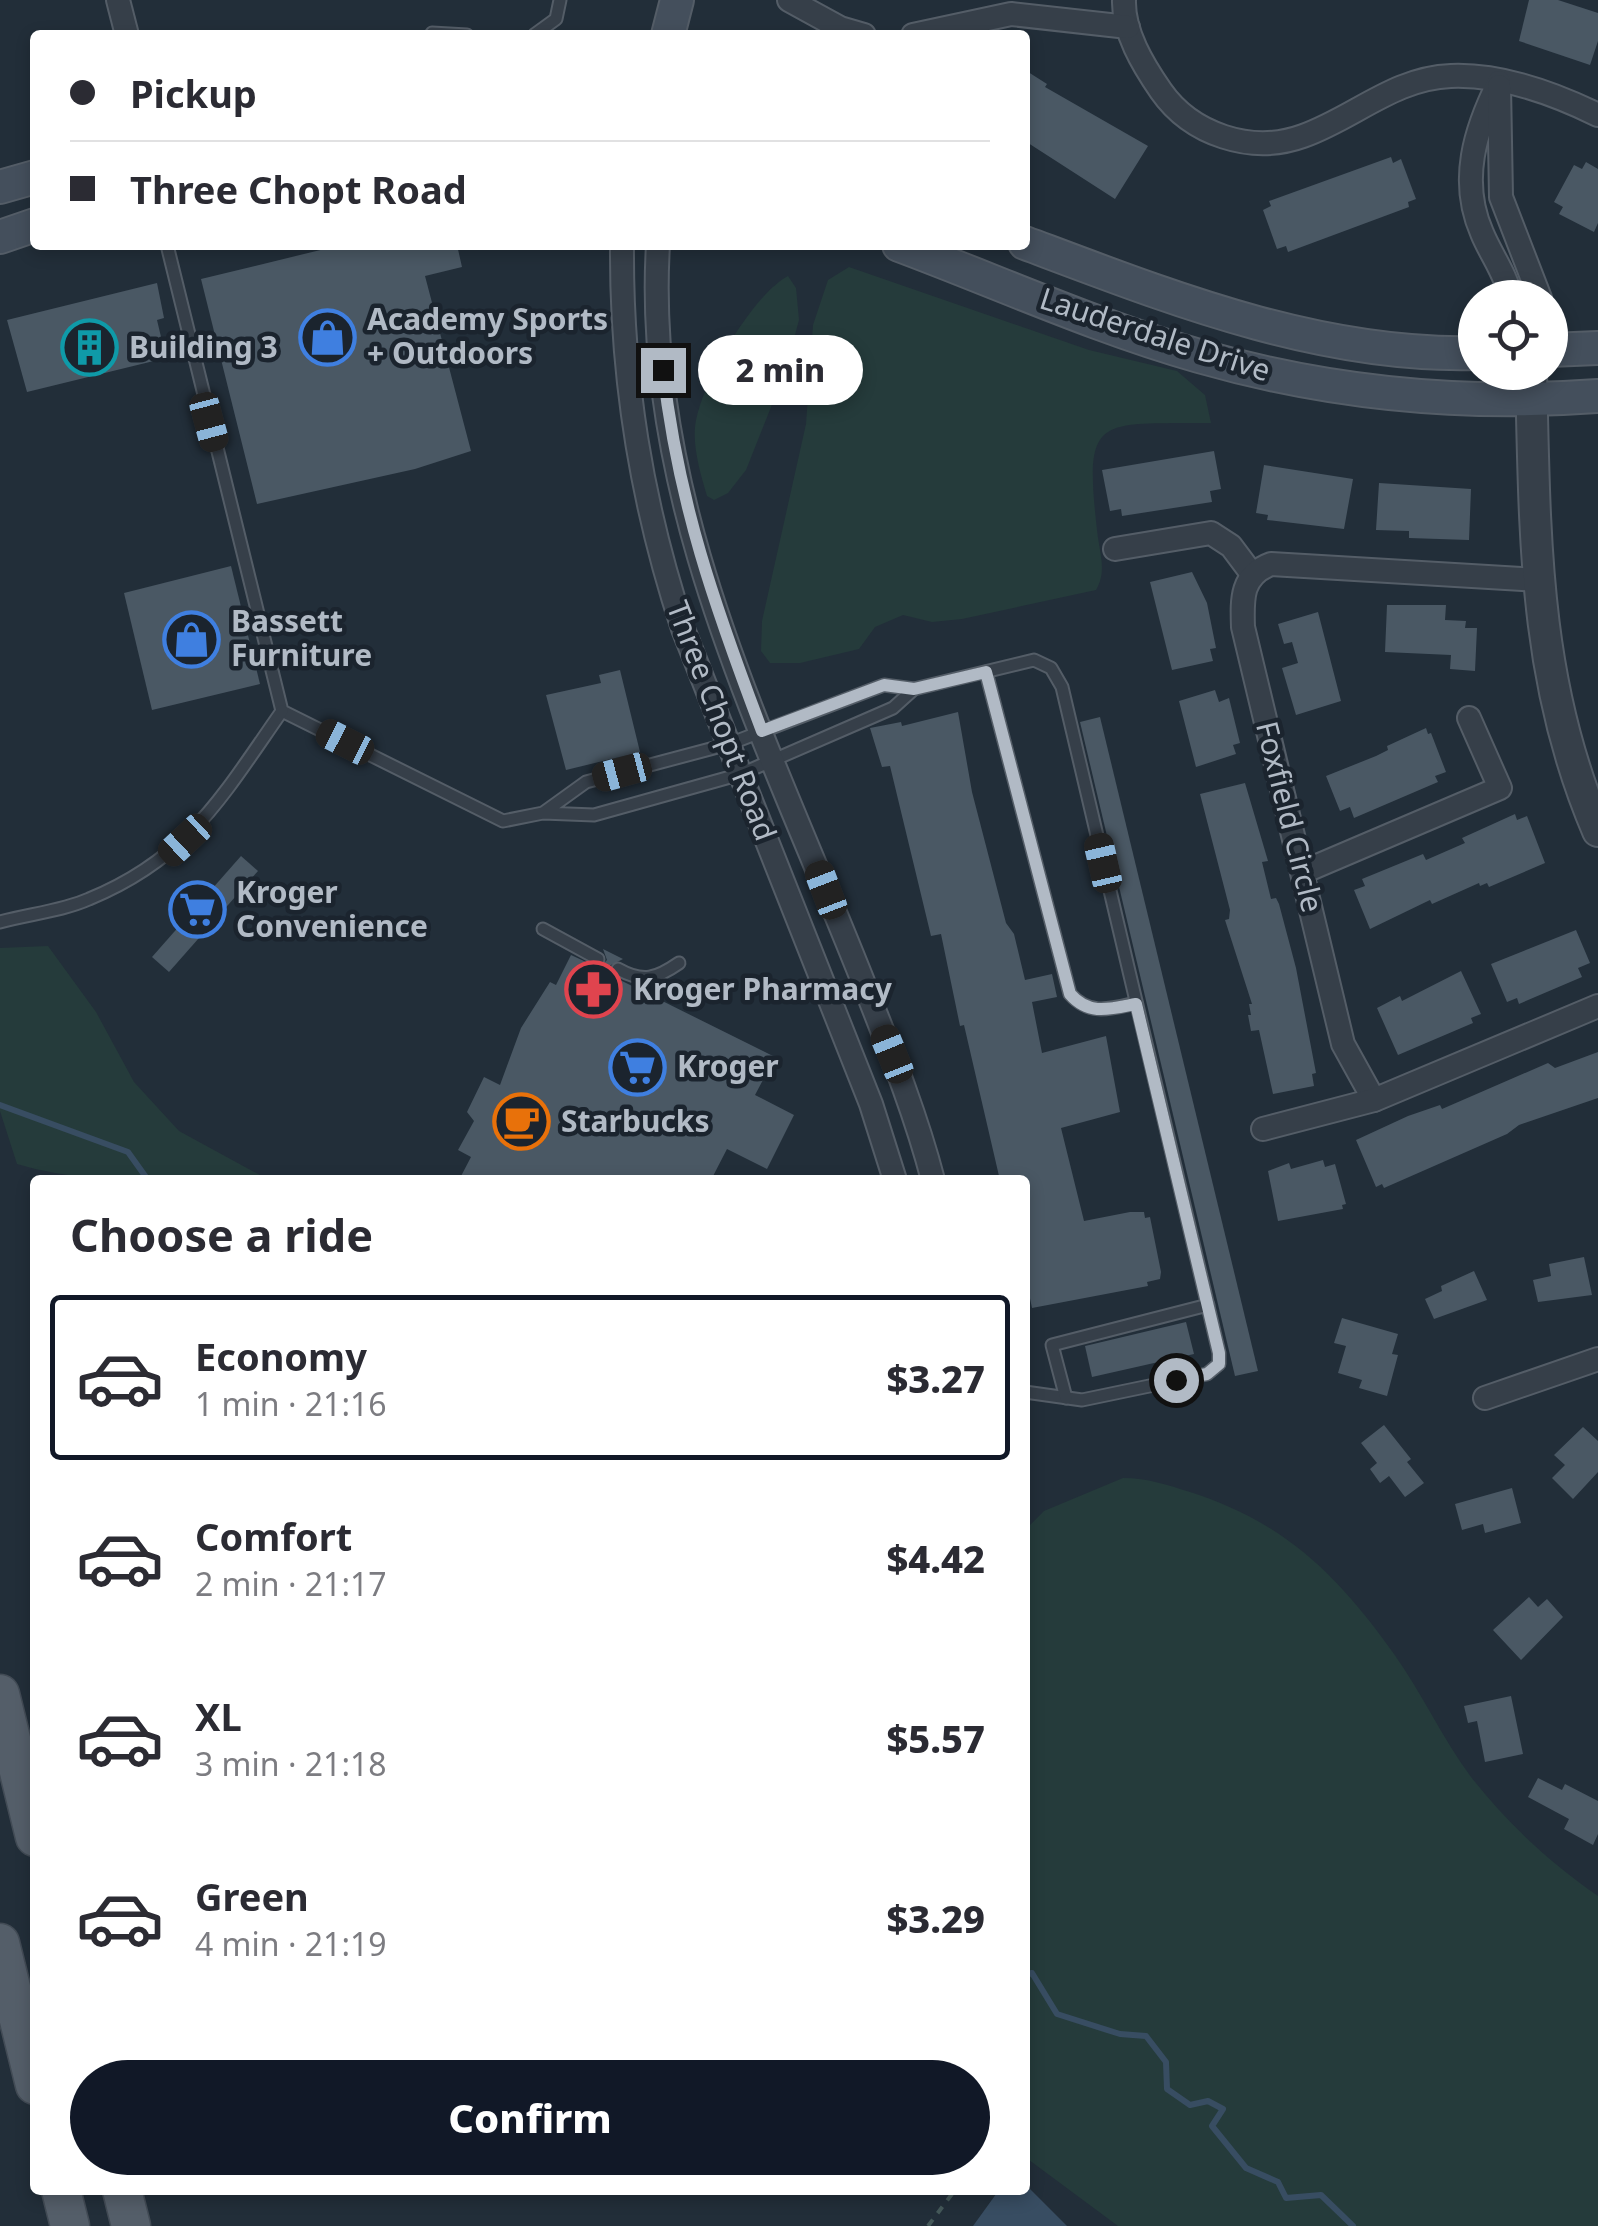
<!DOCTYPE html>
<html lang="en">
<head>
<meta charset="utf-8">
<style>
	:root { --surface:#fff; --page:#f7f7f7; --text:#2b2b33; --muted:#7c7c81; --line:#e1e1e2; --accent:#111827 }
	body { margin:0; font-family:"Noto Sans",sans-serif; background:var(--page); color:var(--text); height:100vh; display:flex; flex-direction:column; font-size:38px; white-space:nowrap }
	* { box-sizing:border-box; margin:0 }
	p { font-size:32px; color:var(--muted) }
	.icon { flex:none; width:55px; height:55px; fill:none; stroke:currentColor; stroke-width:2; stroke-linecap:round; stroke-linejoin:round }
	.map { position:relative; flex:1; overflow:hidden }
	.sheet { position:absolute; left:30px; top:1175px; width:1000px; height:1020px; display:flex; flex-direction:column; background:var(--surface); border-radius:10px; box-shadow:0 5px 15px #0003 }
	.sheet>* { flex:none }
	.guide { position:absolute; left:30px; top:30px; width:1000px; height:220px; border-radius:10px; box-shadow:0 5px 15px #0003; display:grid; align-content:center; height:220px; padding:0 40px; background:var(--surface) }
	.buttons { position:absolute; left:1458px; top:280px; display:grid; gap:20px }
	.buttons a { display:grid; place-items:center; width:110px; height:110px; border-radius:50%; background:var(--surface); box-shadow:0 5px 15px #0003; font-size:50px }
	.end { position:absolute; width:45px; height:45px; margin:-22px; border:12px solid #b1bac5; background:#111; box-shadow:0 0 0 5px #111 }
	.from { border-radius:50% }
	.bubble { position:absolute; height:70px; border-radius:35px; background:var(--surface); box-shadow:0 5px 15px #0003; font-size:32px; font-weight:800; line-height:70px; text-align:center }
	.car { position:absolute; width:30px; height:60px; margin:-30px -15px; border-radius:12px; box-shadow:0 0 8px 2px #0007; background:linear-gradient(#222 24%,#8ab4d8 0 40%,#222 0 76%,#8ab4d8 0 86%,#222 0) }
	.guide b { display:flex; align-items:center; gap:35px; height:95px; font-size:38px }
	.guide b+b { border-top:2px solid var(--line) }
	.guide i { width:25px; height:25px; background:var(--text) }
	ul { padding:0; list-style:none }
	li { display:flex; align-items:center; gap:30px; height:165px; margin:0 20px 15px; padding:0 20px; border:5px solid transparent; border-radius:10px }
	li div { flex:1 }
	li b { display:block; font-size:38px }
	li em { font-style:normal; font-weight:800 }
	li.current { border-color:var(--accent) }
	li>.icon { width:90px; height:90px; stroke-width:1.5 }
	h2 { padding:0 40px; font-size:45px; line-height:120px }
	.primary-button { display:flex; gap:20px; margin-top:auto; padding:20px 40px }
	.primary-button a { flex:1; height:115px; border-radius:60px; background:var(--accent); color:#fff; font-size:40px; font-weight:800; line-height:115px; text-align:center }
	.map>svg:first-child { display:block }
	.green { fill:#253b3b }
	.water { fill:#384d62 }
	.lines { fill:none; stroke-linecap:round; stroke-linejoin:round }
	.stream { stroke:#384d62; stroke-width:6 }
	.building { fill:#4a5864 }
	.service-casing { stroke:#545d67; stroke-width:15 }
	.minor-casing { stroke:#545d67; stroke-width:26 }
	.tertiary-casing { stroke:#545d67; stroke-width:34 }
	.secondary-casing { stroke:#545d67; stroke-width:36 }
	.primary-casing { stroke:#424b55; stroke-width:41 }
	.path { stroke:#445859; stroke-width:4; stroke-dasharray:8 8; stroke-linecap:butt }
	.service { stroke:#363f49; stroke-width:11 }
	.minor { stroke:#363f49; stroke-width:22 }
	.tertiary { stroke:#363f49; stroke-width:30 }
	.secondary { stroke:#444f5c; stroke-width:32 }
	.primary { stroke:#545e69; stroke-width:38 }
	.route { stroke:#b1bac5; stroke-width:12 }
	.labels { text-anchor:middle; stroke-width:9; stroke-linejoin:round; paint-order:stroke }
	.poi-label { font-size:30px; font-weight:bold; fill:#b1bac5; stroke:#1b242e; text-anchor:start }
	.street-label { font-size:30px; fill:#b1bac5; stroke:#1b242e }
</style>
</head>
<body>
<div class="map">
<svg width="1598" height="2226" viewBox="0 0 1598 2226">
	<rect width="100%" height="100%" fill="#222e39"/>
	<!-- green -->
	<g class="green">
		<path d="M849 267 1089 350 1177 371 1205 395 1211 423C1095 424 1083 413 1098 538 1101 557 1106 573 1096 590L962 619 932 622 903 615 875 627 859 649 800 663H770L761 651 762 621 806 424 813 325 828 280Z"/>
		<path d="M788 276 796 288 799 320 785 372 746 470 728 493 714 500 707 496C701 476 693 449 695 427 699 386 752 295 788 276Z"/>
		<path d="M48 946 96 1012 134 1082 179 1131 269 1180C185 1180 98 1188 17 1164L0 1111V948Z"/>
		<path d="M1123 1478C1148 1478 1167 1485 1190 1492 1284 1522 1337 1574 1394 1654 1422 1693 1442 1738 1471 1777 1508 1824 1549 1862 1598 1896V2226H1118L1025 2157V1530L1044 1511Z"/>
	</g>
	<!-- water -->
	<polygon class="water" points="1025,2184 1067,2226 973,2226 999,2190 1025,2190"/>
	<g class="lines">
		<!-- stream -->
		<g class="stream">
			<polyline points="0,1105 128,1152 148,1180"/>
			<polyline points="1025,1975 1032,1973 1057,2014 1120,2034 1146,2036 1166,2062 1167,2089 1190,2105 1208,2101 1223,2109 1212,2126 1246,2168 1278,2182 1286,2198 1321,2195 1353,2226"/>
		</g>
	</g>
	<!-- building -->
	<g class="building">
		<polygon points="1529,0 1558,0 1598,13 1598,41 1590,65 1519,41"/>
		<polygon points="1025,70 1047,84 1045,87 1148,146 1115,199 1025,141"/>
		<polygon points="1391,157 1393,163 1401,159 1416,199 1408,202 1409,207 1288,252 1286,246 1277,249 1263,210 1271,206 1269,201"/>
		<polygon points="1586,162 1598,169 1598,223 1594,232 1559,214 1563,207 1554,202 1574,165 1582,169"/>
		<polygon points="341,245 457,245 462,267 425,276 471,451 415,469 257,504 201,279"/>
		<polygon points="157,283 164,318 157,320 166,358 27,392 7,320"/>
		<polygon points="1214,451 1221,489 1210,491 1212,502 1122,516 1121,509 1110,511 1102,470"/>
		<polygon points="1264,465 1353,479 1344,529 1267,520 1268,515 1256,513"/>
		<polygon points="1379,483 1471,489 1469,540 1409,538 1409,531 1376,530"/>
		<polygon points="231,566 260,684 152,710 124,593"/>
		<polygon points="1192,572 1207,603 1216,648 1210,649 1213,661 1172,670 1150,582"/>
		<polygon points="1387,605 1446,605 1445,620 1466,621 1465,628 1477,628 1475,671 1450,669 1451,655 1385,652"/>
		<polygon points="1318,612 1341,701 1296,715 1282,668 1298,663 1292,642 1284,644 1278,624"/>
		<polygon points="620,670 640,752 566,770 546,695 601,683 599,675"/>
		<polygon points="1215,690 1219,702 1229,698 1240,743 1233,745 1236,754 1196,767 1179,701"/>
		<polygon points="958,712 972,792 1006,923 1014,934 1025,980 1052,974 1057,997 1032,1002 1042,1053 1106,1036 1120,1112 1061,1128 1084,1221 1130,1212 1144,1212 1145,1218 1150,1217 1161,1272 1160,1279 1147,1282 1148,1286 1032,1308 1025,1274 1025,1180 999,1176 964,1025 960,1026 941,934 931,936 890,766 882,767 870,728 901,722 902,726"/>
		<polygon points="1100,717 1258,1371 1235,1376 1080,722"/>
		<polygon points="1426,728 1428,734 1431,733 1446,772 1435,776 1438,782 1354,818 1350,807 1340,811 1326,776 1376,756 1388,750 1387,746"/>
		<polygon points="1245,783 1268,861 1262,862 1271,899 1276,898 1279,904 1296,968 1316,1073 1312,1074 1314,1086 1273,1094 1259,1030 1251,1031 1248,1015 1251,1015 1249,1004 1252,1004 1225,920 1229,919 1230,910 1200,794"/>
		<polygon points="1515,814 1517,820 1527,816 1545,863 1489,887 1487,883 1480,886 1479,883 1432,904 1430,900 1370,929 1354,890 1365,886 1362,879 1423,854 1426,860 1465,843 1462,838"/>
		<polygon points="241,856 258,871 169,972 152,957"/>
		<polygon points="1576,930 1590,963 1578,968 1582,977 1519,1004 1517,998 1507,1002 1491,964"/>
		<polygon points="603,949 623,959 609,966 614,977 775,1057 755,1095 794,1115 767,1169 727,1149 711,1180 459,1180 471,1157 458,1150 474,1121 467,1112 484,1077 500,1085 521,1028 550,982 556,985 571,955 599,968 607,960"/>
		<polygon points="1461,971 1481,1014 1471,1018 1473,1023 1398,1055 1377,1008 1400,996 1402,1001"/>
		<polygon points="1598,1052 1598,1098 1519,1125 1507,1134 1384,1188 1382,1184 1376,1187 1356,1140 1408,1116 1440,1105 1442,1109 1548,1063 1555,1068"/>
		<polygon points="1323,1160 1325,1167 1335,1164 1346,1204 1342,1205 1343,1209 1278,1221 1268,1171 1289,1163 1291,1169"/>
		<polygon points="1584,1257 1592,1295 1538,1302 1533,1280 1551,1276 1549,1264"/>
		<polygon points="1474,1271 1487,1300 1434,1319 1425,1299 1442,1291 1441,1286"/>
		<polygon points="1342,1318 1398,1334 1392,1354 1398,1355 1387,1396 1359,1388 1362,1380 1338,1373 1346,1346 1334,1343"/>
		<polygon points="1186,1322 1194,1354 1092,1377 1085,1346"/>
		<polygon points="1384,1425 1411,1459 1407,1462 1424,1483 1405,1497 1389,1476 1380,1483 1370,1469 1377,1463 1361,1443"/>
		<polygon points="1583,1427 1598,1441 1598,1472 1573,1499 1552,1478 1565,1465 1554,1455"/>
		<polygon points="1512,1488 1521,1523 1485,1533 1483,1524 1462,1530 1455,1504"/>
		<polygon points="1529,1597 1538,1607 1547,1599 1563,1617 1521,1660 1493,1630"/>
		<polygon points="1511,1696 1523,1754 1485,1762 1477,1721 1468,1723 1464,1706"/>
		<polygon points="1538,1778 1562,1790 1565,1784 1598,1801 1598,1834 1593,1845 1564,1829 1569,1819 1528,1797"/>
	</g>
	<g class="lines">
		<defs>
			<g id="service">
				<polyline points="432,33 467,35"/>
				<polyline points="534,35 556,19 560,0"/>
				<polyline points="167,245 282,711 503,821 543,813 594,815 741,774 893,708 914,689 884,685 729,744 586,782 543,813"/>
				<path d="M986 672 1070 994C1090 1016 1110 1009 1136 1003"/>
				<polyline points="914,689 1034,660 1051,668 1062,687 1219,1353 1219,1364 1207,1374 1082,1400 1025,1392"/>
				<path d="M0 922C29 914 62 911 89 899 189 858 223 795 282 711"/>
				<polyline points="543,929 598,959"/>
				<path d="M618 969C643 983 656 979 679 963"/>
				<polyline points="1066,1398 1052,1345 1208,1305"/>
			</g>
			<g id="minor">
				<polyline points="118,0 127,35"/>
				<polyline points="789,0 840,28 864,35"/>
				<path d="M1124 0C1123 32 1143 65 1161 91 1191 134 1251 155 1303 136 1354 118 1394 78 1451 76 1500 74 1555 94 1598 115"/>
				<polyline points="913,35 1011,14 1128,27"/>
				<path d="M1499 82C1475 130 1459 181 1482 233 1491 255 1506 274 1511 298"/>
				<polyline points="1499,86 1501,197 1540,298"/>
				<path d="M622 245C621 378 641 502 683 629L871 1104 895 1180"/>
				<path d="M658 245C642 503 770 746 862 979 888 1045 915 1111 933 1180"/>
				<polyline points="1115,549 1211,533 1231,546 1252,574"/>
				<polyline points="1303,872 1500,788 1469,718"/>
				<path d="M1374 1100 1343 1044 1243 627C1242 599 1241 575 1271 564L1538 580"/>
				<polyline points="1263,1129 1374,1100 1598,1006"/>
				<polyline points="1485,1398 1598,1359"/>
			</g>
			<path id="tertiary" d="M1531 372C1535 533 1533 680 1598 831"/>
			<g id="secondary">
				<polyline points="668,35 677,0"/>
				<polyline points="0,187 35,177"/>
				<polyline points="0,237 35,225"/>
				<path d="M1025 243C1169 297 1319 357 1475 353"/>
				<path d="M899 245C998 282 1097 327 1199 356 1328 393 1464 406 1598 396"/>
				<polyline points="1550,350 1598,348"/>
			</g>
			<g id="primary">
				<polyline points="0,1694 35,1837"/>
				<polyline points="0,1943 35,2085"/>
				<polyline points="61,2190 70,2226"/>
				<polyline points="122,2190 131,2226"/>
			</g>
		</defs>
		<!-- service casing -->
		<use href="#service" class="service-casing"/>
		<!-- minor casing -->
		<use href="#minor" class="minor-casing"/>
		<!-- tertiary casing -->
		<use href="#tertiary" class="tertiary-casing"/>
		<!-- secondary casing -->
		<use href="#secondary" class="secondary-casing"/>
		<!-- primary casing -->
		<use href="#primary" class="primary-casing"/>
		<!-- path -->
		<polyline class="path" points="928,2226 955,2190"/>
		<!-- service -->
		<use href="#service" class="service"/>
		<!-- minor -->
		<use href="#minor" class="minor"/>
		<!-- tertiary -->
		<use href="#tertiary" class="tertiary"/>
		<!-- secondary -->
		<use href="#secondary" class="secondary"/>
		<!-- primary -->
		<use href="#primary" class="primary"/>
	</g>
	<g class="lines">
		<!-- route -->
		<path class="route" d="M663 370C678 502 715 607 762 731L884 685 914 689 986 672 1070 994C1089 1016 1110 1009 1136 1004L1219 1353V1364L1207 1374 1176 1380"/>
	</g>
	<!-- icons -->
	<defs>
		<symbol id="shop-ring" viewBox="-11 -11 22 22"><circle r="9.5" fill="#1b242e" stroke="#3f7fe0" stroke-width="1.5"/><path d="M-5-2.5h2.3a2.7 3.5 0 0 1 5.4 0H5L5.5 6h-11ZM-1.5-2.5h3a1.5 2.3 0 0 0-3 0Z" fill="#3f7fe0"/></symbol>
		<symbol id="building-ring" viewBox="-11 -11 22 22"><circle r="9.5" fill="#1b242e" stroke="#0f9aa8" stroke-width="1.5"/><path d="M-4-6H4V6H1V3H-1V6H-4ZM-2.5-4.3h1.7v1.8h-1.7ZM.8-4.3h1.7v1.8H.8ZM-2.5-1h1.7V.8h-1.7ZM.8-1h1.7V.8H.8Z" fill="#0f9aa8"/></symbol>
		<symbol id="supermarket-ring" viewBox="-11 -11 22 22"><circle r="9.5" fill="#1b242e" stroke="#3f7fe0" stroke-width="1.5"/><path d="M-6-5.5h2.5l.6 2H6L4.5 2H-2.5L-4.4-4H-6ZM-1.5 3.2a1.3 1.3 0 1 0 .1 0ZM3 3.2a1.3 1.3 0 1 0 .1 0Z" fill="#3f7fe0"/></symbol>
		<symbol id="pharmacy-ring" viewBox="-11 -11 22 22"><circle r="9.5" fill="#1b242e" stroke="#e0444e" stroke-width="1.5"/><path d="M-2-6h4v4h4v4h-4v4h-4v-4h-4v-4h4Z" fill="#e0444e"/></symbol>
		<symbol id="cafe-ring" viewBox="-11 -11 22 22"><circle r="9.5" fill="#1b242e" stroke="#e8710a" stroke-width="1.5"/><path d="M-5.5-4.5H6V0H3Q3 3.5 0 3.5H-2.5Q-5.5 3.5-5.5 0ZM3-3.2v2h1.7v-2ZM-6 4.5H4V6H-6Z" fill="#e8710a"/></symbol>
	</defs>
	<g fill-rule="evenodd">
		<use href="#shop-ring" x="296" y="306" width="63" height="63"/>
		<use href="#building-ring" x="58" y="316" width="63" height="63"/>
		<use href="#shop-ring" x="160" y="608" width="63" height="63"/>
		<use href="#supermarket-ring" x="166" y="878" width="63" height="63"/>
		<use href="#pharmacy-ring" x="562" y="958" width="63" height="63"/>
		<use href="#supermarket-ring" x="606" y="1036" width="63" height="63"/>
		<use href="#cafe-ring" x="490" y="1090" width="63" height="63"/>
	</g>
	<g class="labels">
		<!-- poi labels -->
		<g class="poi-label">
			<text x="367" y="330">Academy Sports<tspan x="367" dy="34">+ Outdoors</tspan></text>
			<text x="129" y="358">Building 3</text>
			<text x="231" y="632">Bassett<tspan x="231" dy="34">Furniture</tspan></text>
			<text x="236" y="903">Kroger<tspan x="236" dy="34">Convenience</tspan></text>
			<text x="633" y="1000">Kroger Pharmacy</text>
			<text x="677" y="1077">Kroger</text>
			<text x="561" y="1132">Starbucks</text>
		</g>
		<!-- street labels -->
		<g class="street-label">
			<text transform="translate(1155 335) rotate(18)" y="10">Lauderdale Drive</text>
			<text transform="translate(721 721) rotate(69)" y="10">Three Chopt Road</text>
			<text transform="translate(1289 817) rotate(76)" y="10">Foxfield Circle</text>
		</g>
	</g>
</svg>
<div class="buttons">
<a><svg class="icon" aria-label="locate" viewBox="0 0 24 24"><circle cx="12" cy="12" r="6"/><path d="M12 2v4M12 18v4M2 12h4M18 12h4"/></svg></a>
</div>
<i class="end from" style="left:1176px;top:1380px"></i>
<i class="end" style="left:663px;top:370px"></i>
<div class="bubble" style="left:698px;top:335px;width:165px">2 min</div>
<i class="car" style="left:209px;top:422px;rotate:165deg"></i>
<i class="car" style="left:345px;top:742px;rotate:297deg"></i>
<i class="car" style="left:622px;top:772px;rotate:255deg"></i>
<i class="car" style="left:185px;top:840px;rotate:227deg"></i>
<i class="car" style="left:1103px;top:863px;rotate:347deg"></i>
<i class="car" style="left:826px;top:890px;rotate:339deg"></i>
<i class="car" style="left:892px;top:1054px;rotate:338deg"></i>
<div class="guide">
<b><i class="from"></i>Pickup</b>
<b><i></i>Three Chopt Road</b>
</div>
<section class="sheet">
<h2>Choose a ride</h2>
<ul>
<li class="current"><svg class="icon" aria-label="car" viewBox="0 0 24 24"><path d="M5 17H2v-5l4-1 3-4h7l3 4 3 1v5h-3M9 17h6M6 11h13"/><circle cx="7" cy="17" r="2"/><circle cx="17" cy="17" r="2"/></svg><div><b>Economy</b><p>1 min · 21:16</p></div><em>$3.27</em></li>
<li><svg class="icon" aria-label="car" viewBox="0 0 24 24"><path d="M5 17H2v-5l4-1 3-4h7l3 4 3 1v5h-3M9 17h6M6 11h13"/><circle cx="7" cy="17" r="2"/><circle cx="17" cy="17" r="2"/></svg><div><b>Comfort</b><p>2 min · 21:17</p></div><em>$4.42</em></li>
<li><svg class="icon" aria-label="car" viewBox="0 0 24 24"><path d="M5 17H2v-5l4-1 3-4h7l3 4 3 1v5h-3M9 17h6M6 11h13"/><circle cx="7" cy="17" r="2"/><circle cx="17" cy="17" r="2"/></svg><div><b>XL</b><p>3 min · 21:18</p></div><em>$5.57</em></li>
<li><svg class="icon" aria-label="car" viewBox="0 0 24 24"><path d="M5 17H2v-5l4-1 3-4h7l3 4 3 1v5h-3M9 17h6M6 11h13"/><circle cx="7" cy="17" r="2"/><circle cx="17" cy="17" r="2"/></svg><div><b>Green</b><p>4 min · 21:19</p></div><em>$3.29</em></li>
</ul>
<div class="primary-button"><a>Confirm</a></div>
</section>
</div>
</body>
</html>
